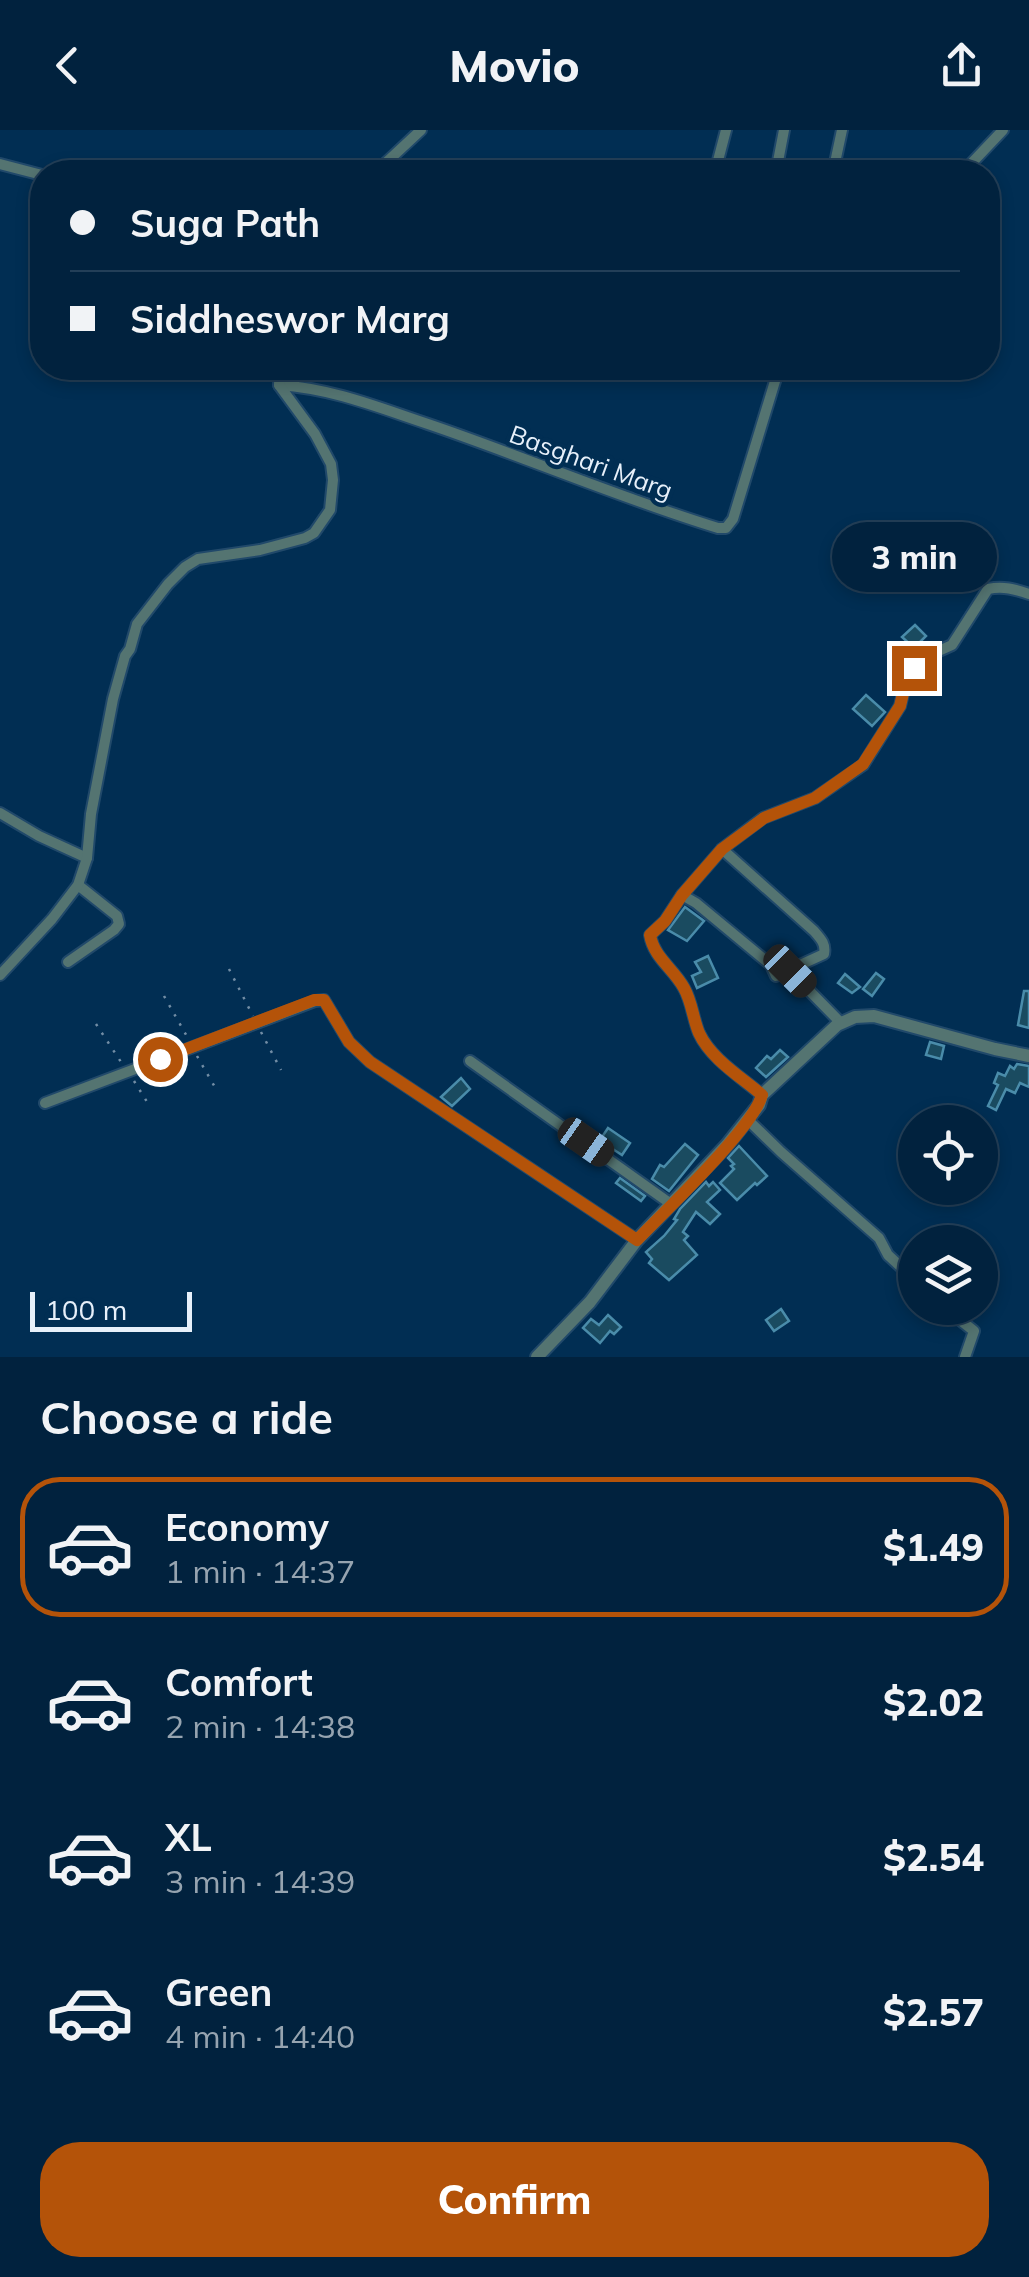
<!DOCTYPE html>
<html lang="en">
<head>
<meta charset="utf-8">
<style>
	:root { --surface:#01223e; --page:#0b2a45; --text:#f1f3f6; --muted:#96a4b0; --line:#233f58; --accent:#b45309 }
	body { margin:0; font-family:Mulish,sans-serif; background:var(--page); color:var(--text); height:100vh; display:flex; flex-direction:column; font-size:38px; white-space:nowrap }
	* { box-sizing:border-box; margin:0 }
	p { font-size:32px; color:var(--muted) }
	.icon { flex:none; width:55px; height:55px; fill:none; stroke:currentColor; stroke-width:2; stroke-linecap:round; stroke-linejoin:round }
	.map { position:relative; height:1227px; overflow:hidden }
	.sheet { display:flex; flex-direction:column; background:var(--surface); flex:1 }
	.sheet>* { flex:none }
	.banner { position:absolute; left:30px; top:30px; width:970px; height:220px; border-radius:40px; box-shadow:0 5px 15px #0003,0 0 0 2px var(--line); display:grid; align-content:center; height:220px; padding:0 40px; background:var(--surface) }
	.buttons { position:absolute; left:898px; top:975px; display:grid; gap:20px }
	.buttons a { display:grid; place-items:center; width:100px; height:100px; border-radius:50%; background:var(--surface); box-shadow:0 5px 15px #0003,0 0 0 2px var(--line); font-size:50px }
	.scale { position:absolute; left:30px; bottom:25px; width:162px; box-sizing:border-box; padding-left:10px; border:5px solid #e7f0fa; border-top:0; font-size:28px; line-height:35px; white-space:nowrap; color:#e7f0fa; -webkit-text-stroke:8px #012e53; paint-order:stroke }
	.end { position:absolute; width:45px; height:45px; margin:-22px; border:12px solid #b45309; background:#fff; box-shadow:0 0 0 5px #fff }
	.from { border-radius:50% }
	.bubble { position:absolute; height:70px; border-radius:35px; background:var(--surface); box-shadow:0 5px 15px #0003,0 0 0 2px var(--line); font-size:32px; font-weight:800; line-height:70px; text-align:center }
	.car { position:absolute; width:30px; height:60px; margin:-30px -15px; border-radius:12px; box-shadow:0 0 8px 2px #0007; background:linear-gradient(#222 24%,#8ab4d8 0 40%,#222 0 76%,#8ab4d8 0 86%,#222 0) }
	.banner b { display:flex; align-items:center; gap:35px; height:95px; font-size:38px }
	.banner b+b { border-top:2px solid var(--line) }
	.banner i { width:25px; height:25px; background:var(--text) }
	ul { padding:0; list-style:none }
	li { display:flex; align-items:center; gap:30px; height:140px; margin:0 20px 15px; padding:0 20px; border:5px solid transparent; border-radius:40px }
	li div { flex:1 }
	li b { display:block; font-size:38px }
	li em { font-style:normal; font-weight:800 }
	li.selected { border-color:var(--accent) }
	li>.icon { width:90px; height:90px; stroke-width:1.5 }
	h2 { padding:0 40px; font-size:45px; line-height:120px }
	.action { display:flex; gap:20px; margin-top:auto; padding:20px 40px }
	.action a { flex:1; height:115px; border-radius:40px; background:var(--accent); color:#fff; font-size:40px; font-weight:800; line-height:115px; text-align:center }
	header { display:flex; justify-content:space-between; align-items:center; height:130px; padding:0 40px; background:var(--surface); font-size:45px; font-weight:800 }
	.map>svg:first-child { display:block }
	.building { fill:#1a4b60; stroke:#4a8caa; stroke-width:2.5 }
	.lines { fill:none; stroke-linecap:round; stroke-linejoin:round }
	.minor-casing { stroke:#21496a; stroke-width:14 }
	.tertiary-casing { stroke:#21496a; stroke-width:16 }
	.path { stroke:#728da5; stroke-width:2.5; stroke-dasharray:2.5 8; stroke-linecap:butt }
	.minor { stroke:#547471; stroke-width:10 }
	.tertiary { stroke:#547471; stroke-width:12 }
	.route { stroke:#b45309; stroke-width:12 }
	.labels { text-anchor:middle; stroke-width:9; stroke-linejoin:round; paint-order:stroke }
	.street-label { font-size:25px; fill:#e7f0fa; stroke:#012e53 }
</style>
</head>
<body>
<header><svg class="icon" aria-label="back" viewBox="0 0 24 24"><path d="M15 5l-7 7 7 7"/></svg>Movio<svg class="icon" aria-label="share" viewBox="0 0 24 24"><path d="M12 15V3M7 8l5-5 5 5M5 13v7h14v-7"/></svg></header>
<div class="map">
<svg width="1029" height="1227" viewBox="0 0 1029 1227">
	<rect width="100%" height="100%" fill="#012e53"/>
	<!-- building -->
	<g class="building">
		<polygon points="915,495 926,506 914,518 902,507"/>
		<polygon points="866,565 885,582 872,596 853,579"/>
		<polygon points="685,777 704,791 687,811 668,800"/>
		<polygon points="708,826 718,848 697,858 692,846 701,842 695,832"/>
		<polygon points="876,843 884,849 872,866 863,859"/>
		<polygon points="845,844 860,857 852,863 838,853"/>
		<polygon points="1024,861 1029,861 1029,898 1018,895"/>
		<polygon points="930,912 944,916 941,929 926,925"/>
		<polygon points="780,920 788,927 766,947 756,938 767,926 771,929"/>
		<polygon points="1017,934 1029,936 1029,957 1020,953 1015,963 1006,959 996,980 988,976 998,955 994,953 998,943 1005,946 1010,936 1014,939"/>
		<polygon points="461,948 470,959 452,976 441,967"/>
		<polygon points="608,998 630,1013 622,1025 608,1016 610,1013 602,1007"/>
		<polygon points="685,1014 698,1025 669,1061 652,1049 660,1035 664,1037"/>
		<polygon points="739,1016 767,1046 757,1055 755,1053 737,1070 720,1053 734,1039 731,1036 734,1034 728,1028"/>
		<polygon points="620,1048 645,1066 641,1071 616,1053"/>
		<polygon points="706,1052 709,1056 713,1052 720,1060 707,1072 720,1084 710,1094 696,1082 683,1102 688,1106 684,1110 697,1125 669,1150 649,1133 652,1129 646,1122 664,1106 677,1090 674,1089 680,1079"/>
		<polygon points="781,1179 789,1191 774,1201 766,1190"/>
		<polygon points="608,1185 621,1197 614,1204 610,1201 600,1213 583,1198 591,1189 599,1195"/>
	</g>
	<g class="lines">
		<defs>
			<g id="minor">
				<polyline points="0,34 42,45"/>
				<polyline points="967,38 1003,0"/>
				<polyline points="376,42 421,0"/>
				<polyline points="715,42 726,0"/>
				<polyline points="776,42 784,0"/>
				<polyline points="833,42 842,0"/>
				<path d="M279 255C334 259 377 277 428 294 525 327 620 368 718 398H726L733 389 779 238"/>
				<polyline points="0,683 39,706 87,728"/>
				<path d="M682 765 696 773 771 835 776 846 824 824C826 814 821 809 814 801L722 719"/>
				<polyline points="68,832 114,800 119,794 117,786 78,755"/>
				<polyline points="790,841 841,893"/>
				<polyline points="0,845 52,789 78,755 87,728 91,684 113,569 125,526 130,519 137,494 168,454 185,437 198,429 260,420 305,408 314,403 330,380 333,350 331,334 315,304 279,255 280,238"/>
				<polyline points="470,931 671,1074"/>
				<path d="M762 965C741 947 711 929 699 903 693 889 692 872 684 858 673 838 654 828 650 805L665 791 682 765 722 719 763 688 815 668 863 635 900 576 906 551 914 538 932 524 952 515 988 459C1003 456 1015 459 1029 464"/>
				<polyline points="45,973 315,871 324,870 349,912 370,932 637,1110"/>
				<polyline points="748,990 781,1022 879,1108 888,1125 915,1150"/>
				<polyline points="945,1178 974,1201 965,1227"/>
			</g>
			<polyline id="tertiary" points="537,1227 590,1172 637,1110 727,1015 759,975 762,965 837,895 855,887 874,886 995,919 1029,926"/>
		</defs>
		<!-- minor casing -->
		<use href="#minor" class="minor-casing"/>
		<!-- tertiary casing -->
		<use href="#tertiary" class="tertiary-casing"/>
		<!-- path -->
		<g class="path">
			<polyline points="229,839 253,886"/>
			<polyline points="164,866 189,910"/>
			<polyline points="96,894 121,932"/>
			<polyline points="261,902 281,940"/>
			<polyline points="197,926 216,959"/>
			<polyline points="134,951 149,975"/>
		</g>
		<!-- minor -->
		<use href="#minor" class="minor"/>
		<!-- tertiary -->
		<use href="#tertiary" class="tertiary"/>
	</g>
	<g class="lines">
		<!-- route -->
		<path class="route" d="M160 929 314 870H324L349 912 370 932 637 1110C665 1081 753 998 762 965 741 947 711 929 699 903 693 889 692 872 684 858 673 838 654 828 650 805L665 791 682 765 722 719 764 688 815 668 863 634 900 576 906 551 914 538"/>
	</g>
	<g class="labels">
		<!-- street labels -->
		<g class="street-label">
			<text transform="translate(591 332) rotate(20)" y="9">Basghari Marg</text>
		</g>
	</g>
</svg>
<div class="buttons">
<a><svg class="icon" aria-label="locate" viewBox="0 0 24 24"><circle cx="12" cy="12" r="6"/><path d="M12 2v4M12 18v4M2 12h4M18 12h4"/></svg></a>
<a><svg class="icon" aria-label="layers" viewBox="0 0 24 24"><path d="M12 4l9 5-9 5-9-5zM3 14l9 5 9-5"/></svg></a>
</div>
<div class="scale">100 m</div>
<i class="end from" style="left:160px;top:929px"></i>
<i class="end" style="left:914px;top:538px"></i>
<div class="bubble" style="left:832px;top:392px;width:165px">3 min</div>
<i class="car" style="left:790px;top:841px;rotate:135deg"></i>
<i class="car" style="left:586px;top:1012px;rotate:125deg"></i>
<div class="banner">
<b><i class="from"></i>Suga Path</b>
<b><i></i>Siddheswor Marg</b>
</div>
</div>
<section class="sheet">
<h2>Choose a ride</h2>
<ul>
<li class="selected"><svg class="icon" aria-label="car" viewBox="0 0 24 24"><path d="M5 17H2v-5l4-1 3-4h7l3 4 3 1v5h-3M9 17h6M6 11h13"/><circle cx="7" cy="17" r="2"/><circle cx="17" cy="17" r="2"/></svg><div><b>Economy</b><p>1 min · 14:37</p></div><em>$1.49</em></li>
<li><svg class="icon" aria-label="car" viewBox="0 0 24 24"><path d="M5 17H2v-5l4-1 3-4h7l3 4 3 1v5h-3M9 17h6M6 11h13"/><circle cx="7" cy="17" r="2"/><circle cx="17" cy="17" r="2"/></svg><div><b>Comfort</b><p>2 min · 14:38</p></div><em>$2.02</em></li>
<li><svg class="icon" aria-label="car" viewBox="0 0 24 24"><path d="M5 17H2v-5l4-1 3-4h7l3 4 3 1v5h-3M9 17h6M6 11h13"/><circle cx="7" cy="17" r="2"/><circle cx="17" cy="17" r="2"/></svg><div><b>XL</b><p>3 min · 14:39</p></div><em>$2.54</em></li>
<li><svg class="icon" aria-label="car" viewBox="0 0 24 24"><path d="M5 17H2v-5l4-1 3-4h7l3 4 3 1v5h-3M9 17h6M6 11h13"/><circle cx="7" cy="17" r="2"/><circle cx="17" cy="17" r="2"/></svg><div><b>Green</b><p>4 min · 14:40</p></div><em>$2.57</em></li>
</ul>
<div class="action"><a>Confirm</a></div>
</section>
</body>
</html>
